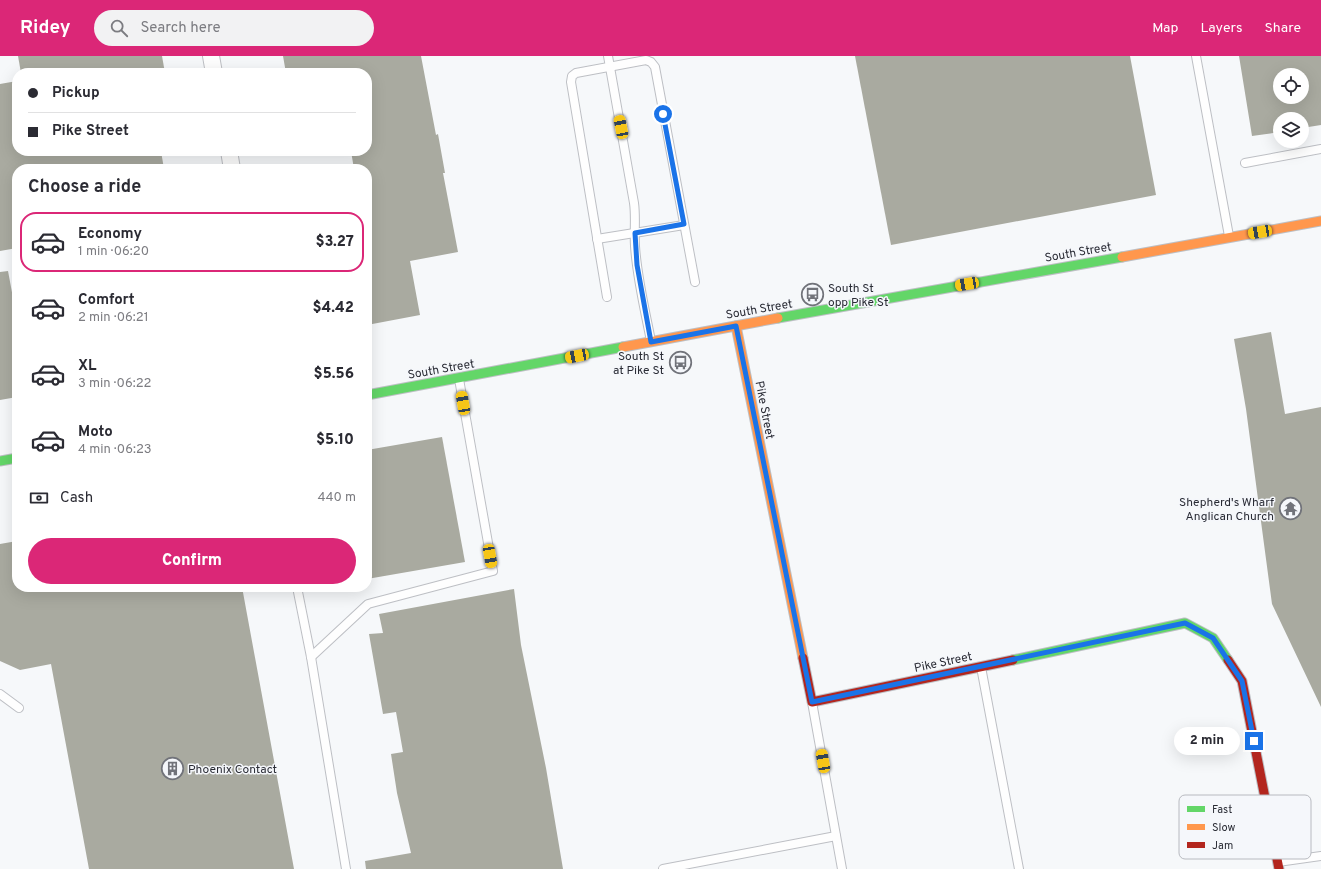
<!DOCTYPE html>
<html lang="en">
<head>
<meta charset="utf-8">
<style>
	:root { --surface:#fff; --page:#f2f2f3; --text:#2b2b33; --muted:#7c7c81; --line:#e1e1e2; --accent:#db2777 }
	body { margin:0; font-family:Overpass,sans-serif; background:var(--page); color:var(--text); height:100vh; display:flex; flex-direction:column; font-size:15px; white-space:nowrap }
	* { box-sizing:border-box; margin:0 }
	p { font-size:13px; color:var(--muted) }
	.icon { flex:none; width:22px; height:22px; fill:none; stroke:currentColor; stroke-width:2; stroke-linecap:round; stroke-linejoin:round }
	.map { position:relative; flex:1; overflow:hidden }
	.side { position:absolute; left:12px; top:108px; width:360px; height:428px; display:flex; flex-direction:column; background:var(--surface); border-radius:16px; box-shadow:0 4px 16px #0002 }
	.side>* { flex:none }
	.banner { position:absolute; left:12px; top:12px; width:360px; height:88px; border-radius:16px; box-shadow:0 4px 16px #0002; display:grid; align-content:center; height:88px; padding:0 16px; background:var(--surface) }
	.buttons { position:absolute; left:1273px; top:12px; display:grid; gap:8px }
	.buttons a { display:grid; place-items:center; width:36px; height:36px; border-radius:50%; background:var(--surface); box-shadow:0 4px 16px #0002; font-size:20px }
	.end { position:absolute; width:18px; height:18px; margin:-9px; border:5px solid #1a73e8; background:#fff; box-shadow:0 0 0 2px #fff }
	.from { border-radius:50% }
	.bubble { position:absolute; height:28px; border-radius:14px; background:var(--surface); box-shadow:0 4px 16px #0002; font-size:13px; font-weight:800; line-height:28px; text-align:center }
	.car { position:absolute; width:12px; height:24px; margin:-12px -6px; border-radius:5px; box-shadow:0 0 3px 1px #0007; background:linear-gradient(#f5c518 24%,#345 0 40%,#f5c518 0 76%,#345 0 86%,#f5c518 0) }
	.banner b { display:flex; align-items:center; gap:14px; height:38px; font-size:15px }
	.banner b+b { border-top:1px solid var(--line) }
	.banner i { width:10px; height:10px; background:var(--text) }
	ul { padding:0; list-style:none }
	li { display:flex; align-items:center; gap:12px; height:60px; margin:0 8px 6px; padding:0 8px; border:2px solid transparent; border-radius:16px }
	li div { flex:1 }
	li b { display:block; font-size:15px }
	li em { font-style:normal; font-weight:800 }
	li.selected { border-color:var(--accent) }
	li>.icon { width:36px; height:36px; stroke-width:1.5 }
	h2 { padding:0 16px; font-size:18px; line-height:48px }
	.pay { display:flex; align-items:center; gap:10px; height:44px; padding:0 16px; font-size:15px }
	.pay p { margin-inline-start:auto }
	.action { display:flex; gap:8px; margin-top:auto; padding:8px 16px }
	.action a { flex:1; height:46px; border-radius:24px; background:var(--accent); color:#fff; font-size:16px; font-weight:800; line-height:46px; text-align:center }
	header { display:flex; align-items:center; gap:24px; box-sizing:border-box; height:56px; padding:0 20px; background:var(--accent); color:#fff }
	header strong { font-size:19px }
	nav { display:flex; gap:22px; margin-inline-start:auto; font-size:14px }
	.search { width:280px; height:36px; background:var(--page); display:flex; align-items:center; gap:10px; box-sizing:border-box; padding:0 14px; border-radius:22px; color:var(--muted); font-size:15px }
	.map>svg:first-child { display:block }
	.building { fill:#a9aaa0; fill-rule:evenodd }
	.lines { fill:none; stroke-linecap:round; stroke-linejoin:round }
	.lane-casing { stroke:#bdbfc4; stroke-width:10 }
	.street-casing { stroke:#bdbfc4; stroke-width:18 }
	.fast-casing { stroke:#bdbfc4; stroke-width:11 }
	.slow-casing { stroke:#bdbfc4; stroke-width:11 }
	.jam-casing { stroke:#bdbfc4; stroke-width:11 }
	.lane { stroke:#fefefe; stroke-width:8 }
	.street { stroke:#fefefe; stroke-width:16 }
	.fast { stroke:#63d668; stroke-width:9 }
	.slow { stroke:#ff974d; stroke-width:9 }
	.jam { stroke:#b3261e; stroke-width:9 }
	.route { stroke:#1a73e8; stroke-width:5 }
	.labels { text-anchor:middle; stroke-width:3; stroke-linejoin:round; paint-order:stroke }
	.street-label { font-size:12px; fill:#2a2c35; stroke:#f5f7fb }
	.poi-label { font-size:12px; fill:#2a2c35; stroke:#f5f7fb; text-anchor:start }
	.key { fill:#f5f7fb; stroke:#b8bac0; stroke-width:1 }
	.key-label { font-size:11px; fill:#2a2c35 }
</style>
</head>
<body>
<header>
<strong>Ridey</strong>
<div class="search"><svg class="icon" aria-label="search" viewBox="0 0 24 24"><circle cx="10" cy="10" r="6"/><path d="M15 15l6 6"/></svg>Search here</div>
<nav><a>Map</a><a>Layers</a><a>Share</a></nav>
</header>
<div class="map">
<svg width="1321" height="813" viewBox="0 0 1321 813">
	<rect width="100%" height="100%" fill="#f6f8fa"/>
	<!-- building -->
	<g class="building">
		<polygon points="18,0 162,0 165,17 21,17"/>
		<polygon points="283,0 421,0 436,79 438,78 445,117 443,117 458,196 410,205 420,259 367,269 367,113 354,113 351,95 367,95 367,17 286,17"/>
		<polygon points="855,0 1130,0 1156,139 891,189"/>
		<path d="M1239 0H1321V69L1302 72V63H1280V76L1252 80ZM1280 19H1302V41H1280Z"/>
		<polygon points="17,25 17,95 161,95 164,113 17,113 17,192 0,195 0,28"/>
		<polygon points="8,215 14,247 17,247 17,341 0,344 0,216"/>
		<polygon points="1271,276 1285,358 1321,351 1321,651 1272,548 1246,353 1234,283"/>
		<polygon points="442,381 465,506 367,523 367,394"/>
		<polygon points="17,485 17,531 242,531 294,813 89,813 51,608 20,614 0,605 0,488"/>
		<polygon points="514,533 521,589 546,712 563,813 366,813 365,805 411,797 397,737 391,698 403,696 396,656 383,658 369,578 383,577 379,558"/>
	</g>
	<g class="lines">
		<defs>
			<g id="lane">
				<path d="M608 0 634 147C636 161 634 176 635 190 637 222 645 254 651 285"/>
				<polyline points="1196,0 1229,180"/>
				<polyline points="1245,107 1321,93"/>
				<polyline points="597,183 684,169"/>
				<polyline points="607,241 571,26 572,20 576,17 646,4 651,6 655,11 695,226"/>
				<polyline points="297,531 311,601 346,813"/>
				<polyline points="311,601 368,548 493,515 459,323"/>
				<polyline points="981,611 1019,813"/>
				<polyline points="0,638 19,652"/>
				<polyline points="812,646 842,813"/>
				<polyline points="1278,806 1321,800"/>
				<polyline points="663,813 836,780"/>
			</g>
			<g id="street">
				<polyline points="211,0 214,17"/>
				<polyline points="229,95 232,113"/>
			</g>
			<g id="fast">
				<polyline points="778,262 1122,201"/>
				<polyline points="367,339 623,291"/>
				<polyline points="0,405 17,402"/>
				<polyline points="1013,604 1185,567 1213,582 1228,604"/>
			</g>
			<g id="slow">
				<polyline points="1122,201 1321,165"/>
				<polyline points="736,270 803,602"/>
				<polyline points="623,291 778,262"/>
			</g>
			<g id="jam">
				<polyline points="803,602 812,646 1013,604"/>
				<polyline points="1228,604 1242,625 1279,813"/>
			</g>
		</defs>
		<!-- lane casing -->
		<use href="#lane" class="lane-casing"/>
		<!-- street casing -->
		<use href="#street" class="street-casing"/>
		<!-- fast casing -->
		<use href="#fast" class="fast-casing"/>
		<!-- slow casing -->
		<use href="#slow" class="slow-casing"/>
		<!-- jam casing -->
		<use href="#jam" class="jam-casing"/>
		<!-- lane -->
		<use href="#lane" class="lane"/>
		<!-- street -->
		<use href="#street" class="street"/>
		<!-- fast -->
		<use href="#fast" class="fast"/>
		<!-- slow -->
		<use href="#slow" class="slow"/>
		<!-- jam -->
		<use href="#jam" class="jam"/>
	</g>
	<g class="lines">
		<!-- route -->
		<polyline class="route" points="663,58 684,168 635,177 637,209 651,286 736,270 812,646 1185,567 1213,582 1242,625 1254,685"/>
	</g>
	<!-- icons -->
	<defs>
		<symbol id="bus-ring" viewBox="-11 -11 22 22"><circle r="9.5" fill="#f5f7fb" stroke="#71737a" stroke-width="1.5"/><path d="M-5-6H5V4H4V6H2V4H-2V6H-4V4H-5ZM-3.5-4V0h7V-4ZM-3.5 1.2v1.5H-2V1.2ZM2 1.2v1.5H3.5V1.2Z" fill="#71737a"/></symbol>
		<symbol id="temple-ring" viewBox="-11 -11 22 22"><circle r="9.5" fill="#f5f7fb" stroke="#71737a" stroke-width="1.5"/><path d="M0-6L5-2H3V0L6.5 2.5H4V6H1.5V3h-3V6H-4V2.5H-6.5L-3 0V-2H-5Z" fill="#71737a"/></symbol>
		<symbol id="building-ring" viewBox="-11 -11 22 22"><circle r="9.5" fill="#f5f7fb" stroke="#71737a" stroke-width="1.5"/><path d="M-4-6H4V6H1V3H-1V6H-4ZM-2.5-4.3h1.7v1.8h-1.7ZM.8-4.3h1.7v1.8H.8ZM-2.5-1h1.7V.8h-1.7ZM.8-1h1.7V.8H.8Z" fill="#71737a"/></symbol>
	</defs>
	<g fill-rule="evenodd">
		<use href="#bus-ring" x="800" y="226" width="25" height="25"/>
		<use href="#bus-ring" x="668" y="294" width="25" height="25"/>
		<use href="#temple-ring" x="1278" y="440" width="25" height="25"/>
		<use href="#building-ring" x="160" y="700" width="25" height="25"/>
	</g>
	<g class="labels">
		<!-- street labels -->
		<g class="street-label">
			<text transform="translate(1078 196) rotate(-10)" y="4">South Street</text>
			<text transform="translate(759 253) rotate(-10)" y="4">South Street</text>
			<text transform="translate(441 313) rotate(-10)" y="4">South Street</text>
			<text transform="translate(765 354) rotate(79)" y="4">Pike Street</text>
			<text transform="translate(943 606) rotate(-12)" y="4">Pike Street</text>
		</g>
		<!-- poi labels -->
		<g class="poi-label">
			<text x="828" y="236">South St<tspan x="828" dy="14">opp Pike St</tspan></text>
			<text x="664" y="304" text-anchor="end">South St<tspan x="664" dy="14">at Pike St</tspan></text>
			<text x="1274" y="450" text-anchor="end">Shepherd's Wharf<tspan x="1274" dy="14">Anglican Church</tspan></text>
			<text x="188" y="717">Phoenix Contact</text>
		</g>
	</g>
	<!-- legend -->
	<rect x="1179" y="739" width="132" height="64" rx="6" class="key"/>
	<rect x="1187" y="750" width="18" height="6" fill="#63d668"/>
	<rect x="1187" y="768" width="18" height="6" fill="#ff974d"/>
	<rect x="1187" y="786" width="18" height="6" fill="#b3261e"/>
	<g class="key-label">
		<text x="1212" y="757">Fast</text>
		<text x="1212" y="775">Slow</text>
		<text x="1212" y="793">Jam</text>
	</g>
</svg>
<div class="buttons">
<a><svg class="icon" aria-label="locate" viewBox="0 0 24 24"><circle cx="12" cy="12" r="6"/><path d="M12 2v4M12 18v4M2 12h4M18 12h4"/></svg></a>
<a><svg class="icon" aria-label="layers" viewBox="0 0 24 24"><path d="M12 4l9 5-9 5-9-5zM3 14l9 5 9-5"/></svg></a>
</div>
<i class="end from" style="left:663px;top:58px"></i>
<i class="end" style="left:1254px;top:685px"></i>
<div class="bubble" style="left:1174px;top:671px;width:66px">2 min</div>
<i class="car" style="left:621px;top:71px;rotate:349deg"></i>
<i class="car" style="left:1260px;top:176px;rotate:260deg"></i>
<i class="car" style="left:967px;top:228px;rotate:260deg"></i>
<i class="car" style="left:577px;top:300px;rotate:259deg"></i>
<i class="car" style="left:463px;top:347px;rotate:350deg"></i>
<i class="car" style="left:490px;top:500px;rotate:170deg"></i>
<i class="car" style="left:823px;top:705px;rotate:350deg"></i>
<div class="banner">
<b><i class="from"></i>Pickup</b>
<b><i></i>Pike Street</b>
</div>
<section class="side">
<h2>Choose a ride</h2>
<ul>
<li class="selected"><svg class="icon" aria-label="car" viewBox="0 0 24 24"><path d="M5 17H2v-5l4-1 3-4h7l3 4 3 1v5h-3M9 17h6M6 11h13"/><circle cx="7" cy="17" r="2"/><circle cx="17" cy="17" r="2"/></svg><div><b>Economy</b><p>1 min · 06:20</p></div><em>$3.27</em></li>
<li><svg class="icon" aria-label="car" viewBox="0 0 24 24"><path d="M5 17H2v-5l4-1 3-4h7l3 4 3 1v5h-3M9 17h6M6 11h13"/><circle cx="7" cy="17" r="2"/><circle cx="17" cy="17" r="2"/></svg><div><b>Comfort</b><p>2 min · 06:21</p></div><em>$4.42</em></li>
<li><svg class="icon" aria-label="car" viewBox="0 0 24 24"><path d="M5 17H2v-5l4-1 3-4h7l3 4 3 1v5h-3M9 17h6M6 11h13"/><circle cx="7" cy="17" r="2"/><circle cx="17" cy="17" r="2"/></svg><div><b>XL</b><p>3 min · 06:22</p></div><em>$5.56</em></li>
<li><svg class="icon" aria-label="car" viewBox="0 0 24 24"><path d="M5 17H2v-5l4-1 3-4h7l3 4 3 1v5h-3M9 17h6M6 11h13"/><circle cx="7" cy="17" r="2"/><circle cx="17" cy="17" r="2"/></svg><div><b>Moto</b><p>4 min · 06:23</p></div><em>$5.10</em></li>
</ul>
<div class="pay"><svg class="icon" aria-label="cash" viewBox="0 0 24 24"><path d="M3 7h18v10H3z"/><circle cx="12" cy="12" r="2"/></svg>Cash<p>440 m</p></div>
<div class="action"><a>Confirm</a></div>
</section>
</div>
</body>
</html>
